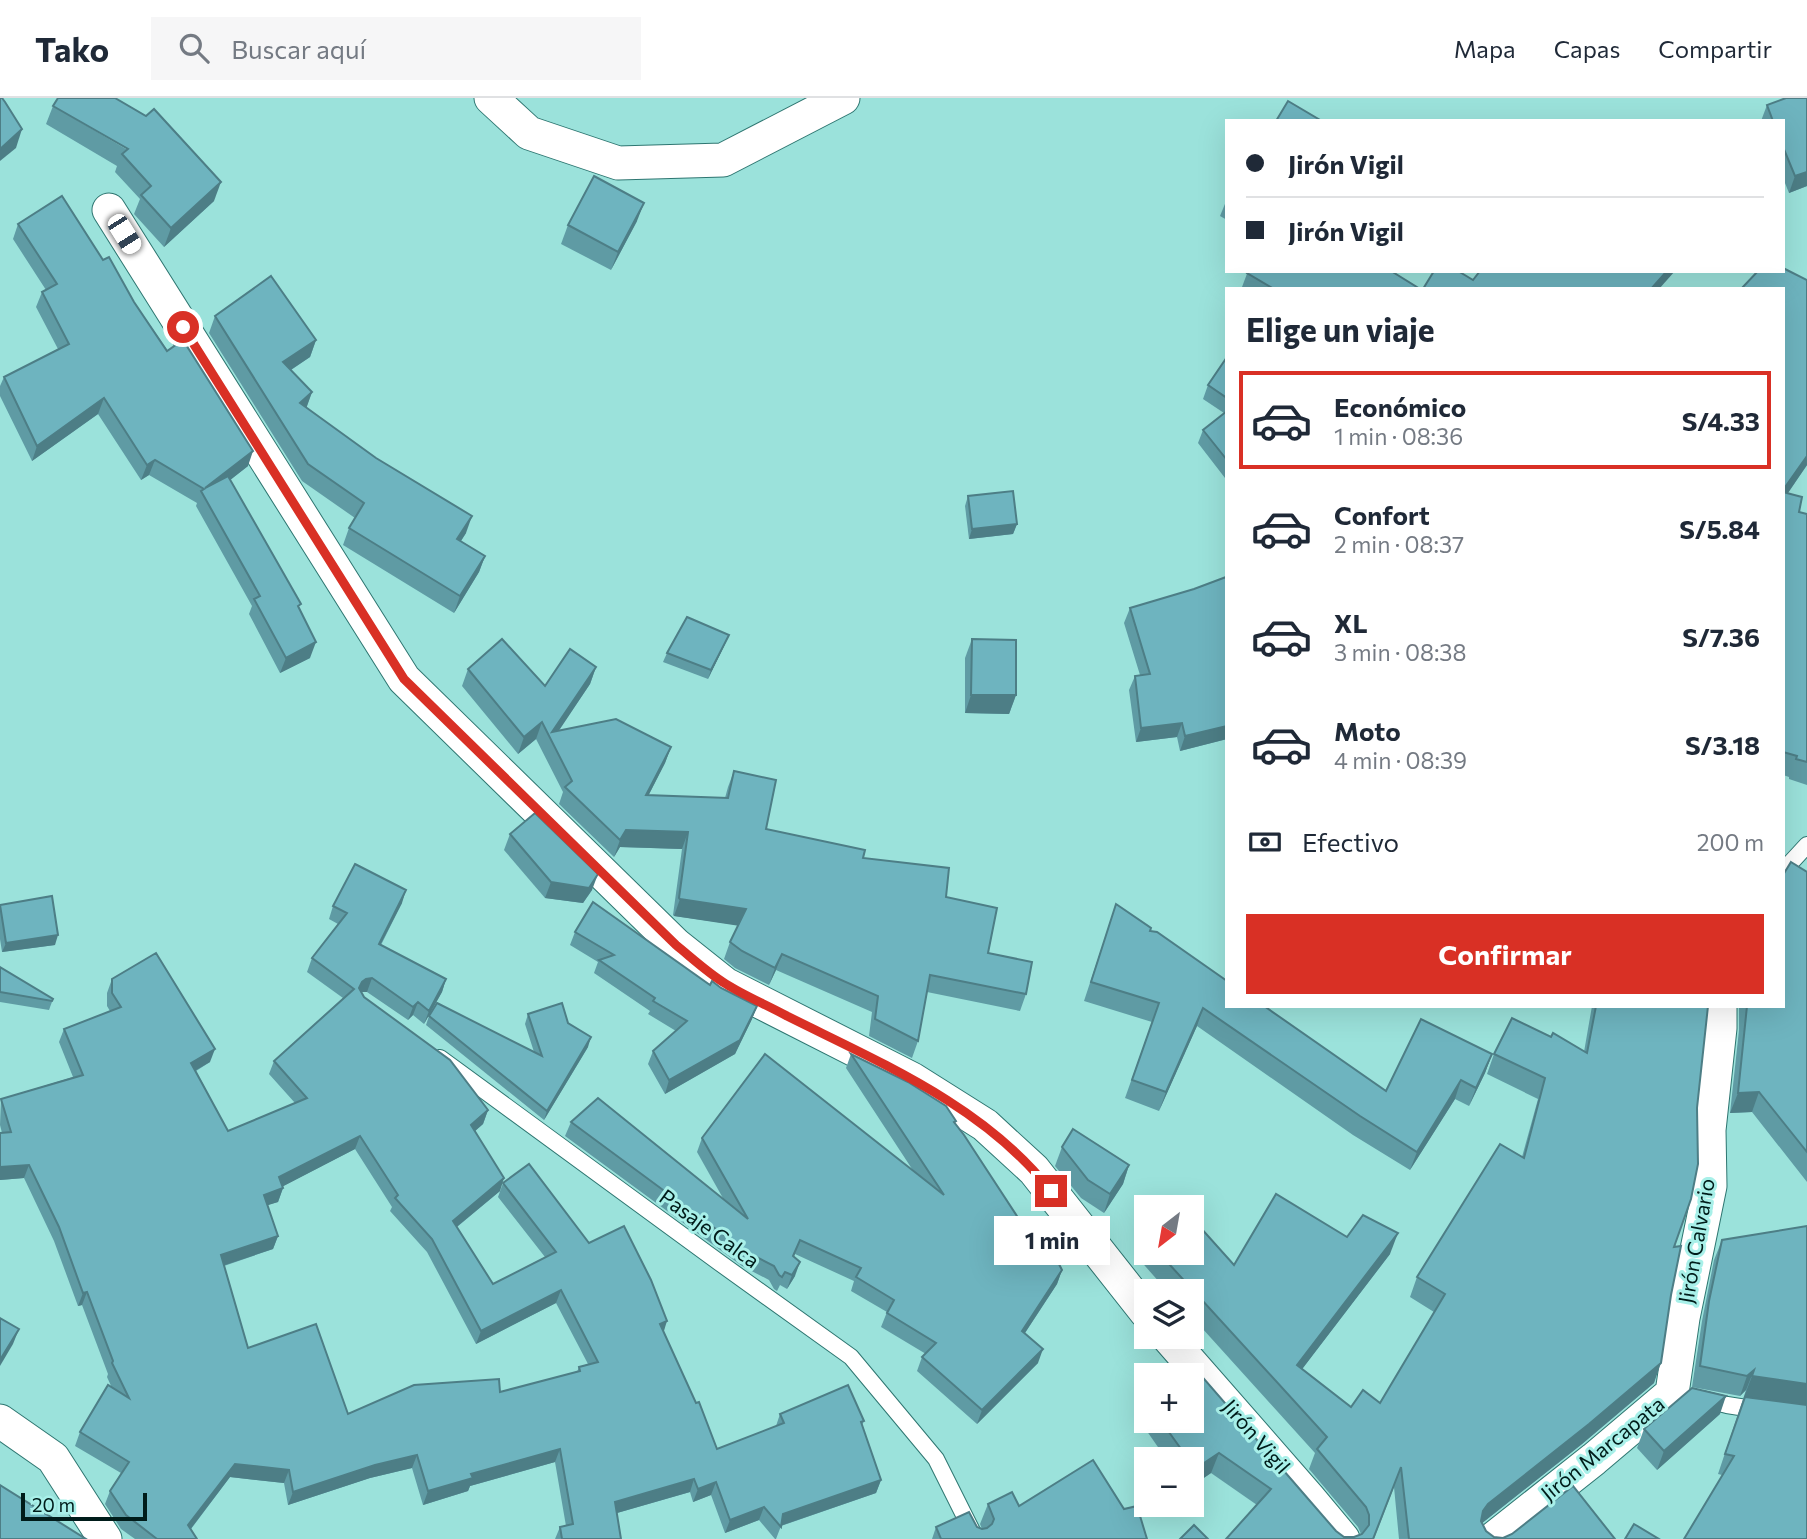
<!DOCTYPE html>
<html lang="es">
<head>
<meta charset="utf-8">
<style>
	:root { --surface:#fff; --page:#f6f6f7; --text:#1f2937; --muted:#747a83; --line:#e0e1e3; --accent:#d93025 }
	body { margin:0; font-family:Commissioner,sans-serif; background:var(--page); color:var(--text); height:100vh; display:flex; flex-direction:column; font-size:26px; white-space:nowrap }
	* { box-sizing:border-box; margin:0 }
	p { font-size:23px; color:var(--muted) }
	.icon { flex:none; width:38px; height:38px; fill:none; stroke:currentColor; stroke-width:2; stroke-linecap:round; stroke-linejoin:round }
	.map { position:relative; flex:1; overflow:hidden }
	.details { position:absolute; left:1225px; top:189px; width:560px; height:721px; display:flex; flex-direction:column; background:var(--surface); border-radius:0px; box-shadow:0 7px 28px #0002 }
	.details>* { flex:none }
	.banner { position:absolute; left:1225px; top:21px; width:560px; height:154px; border-radius:0px; box-shadow:0 7px 28px #0002; display:grid; align-content:center; height:154px; padding:0 21px; background:var(--surface) }
	.needle { width:46px; rotate:211deg }
	.fabs { position:absolute; left:1134px; top:1097px; display:grid; gap:14px }
	.fabs a { display:grid; place-items:center; width:70px; height:70px; border-radius:0px; background:var(--surface); box-shadow:0 7px 28px #0002; font-size:35px }
	.scale { position:absolute; left:21px; bottom:18px; width:126px; box-sizing:border-box; padding-left:7px; border:4px solid #001c1a; border-top:0; font-size:19px; line-height:24px; white-space:nowrap; color:#001c1a; -webkit-text-stroke:5px #a8f0e9; paint-order:stroke }
	.end { position:absolute; width:32px; height:32px; margin:-16px; border:9px solid #d93025; background:#fff; box-shadow:0 0 0 4px #fff }
	.from { border-radius:50% }
	.bubble { position:absolute; height:49px; border-radius:0px; background:var(--surface); box-shadow:0 7px 28px #0002; font-size:23px; font-weight:700; line-height:49px; text-align:center }
	.car { position:absolute; width:21px; height:42px; margin:-21px -10px; border-radius:9px; box-shadow:0 0 5px 2px #0007; background:linear-gradient(#fff 24%,#345 0 40%,#fff 0 76%,#345 0 86%,#fff 0) }
	.banner b { display:flex; align-items:center; gap:24px; height:66px; font-size:26px }
	.banner b+b { border-top:2px solid var(--line) }
	.banner i { width:18px; height:18px; background:var(--text) }
	ul { padding:0; list-style:none }
	li { display:flex; align-items:center; gap:21px; height:98px; margin:0 14px 10px; padding:0 7px; border:4px solid transparent; border-radius:0px }
	li div { flex:1 }
	li b { display:block; font-size:26px }
	li em { font-style:normal; font-weight:700 }
	li.active { border-color:var(--accent) }
	li>.icon { width:63px; height:63px; stroke-width:1.5 }
	h2 { padding:0 21px; font-size:32px; line-height:84px }
	.pay { display:flex; align-items:center; gap:18px; height:77px; padding:0 21px; font-size:26px }
	.pay p { margin-inline-start:auto }
	.cta { display:flex; gap:14px; margin-top:auto; padding:14px 21px }
	.cta a { flex:1; height:80px; border-radius:0px; background:var(--accent); color:#fff; font-size:28px; font-weight:700; line-height:80px; text-align:center }
	header { display:flex; align-items:center; gap:42px; box-sizing:border-box; height:98px; padding:0 35px; background:var(--surface); border-bottom:2px solid var(--line) }
	header strong { font-size:33px }
	nav { display:flex; gap:38px; margin-inline-start:auto; font-size:24px }
	.search { width:490px; height:63px; background:var(--page); display:flex; align-items:center; gap:18px; box-sizing:border-box; padding:0 24px; border-radius:0px; color:var(--muted); font-size:26px }
	.map>svg:first-child { display:block }
	.lines { fill:none; stroke-linecap:round; stroke-linejoin:round }
	.lane-casing { stroke:#2e7671; stroke-width:18 }
	.street-casing { stroke:#2e7671; stroke-width:35 }
	.lane { stroke:#fff; stroke-width:16 }
	.street { stroke:#fff; stroke-width:33 }
	.wall { fill:#5f9ba4; fill-rule:evenodd }
	.shaded-wall { fill:#4d7e86 }
	.building { fill:#6eb4bf; stroke:#4d7e86; stroke-width:2; fill-rule:evenodd }
	.route { stroke:#d93025; stroke-width:9 }
	.labels { text-anchor:middle; stroke-width:6; stroke-linejoin:round; paint-order:stroke }
	.street-label { font-size:21px; fill:#001c1a; stroke:#a8f0e9 }
</style>
</head>
<body>
<header>
<strong>Tako</strong>
<div class="search"><svg class="icon" aria-label="search" viewBox="0 0 24 24"><circle cx="10" cy="10" r="6"/><path d="M15 15l6 6"/></svg>Buscar aquí</div>
<nav><a>Mapa</a><a>Capas</a><a>Compartir</a></nav>
</header>
<div class="map">
<svg width="1807" height="1441" viewBox="0 0 1807 1441">
	<rect width="100%" height="100%" fill="#9be2db"/>
	<g class="lines">
		<defs>
			<g id="lane">
				<polyline points="1783,773 1807,747"/>
				<polyline points="440,960 720,1165 851,1259 936,1361 976,1441"/>
				<polyline points="1702,1301 1727,1307 1759,1312"/>
			</g>
			<g id="street">
				<polyline points="491,0 529,35 618,65 723,62 843,0"/>
				<polyline points="109,112 404,581 676,847 725,886 912,981 985,1027 1034,1072 1146,1214"/>
				<polyline points="1168,1239 1308,1399 1343,1441"/>
				<polyline points="0,1323 53,1360 105,1441"/>
				<polyline points="1493,1441 1594,1361 1672,1295 1683,1220 1710,1088 1709,1032 1720,930 1720,908"/>
			</g>
		</defs>
		<!-- lane casing -->
		<use href="#lane" class="lane-casing"/>
		<!-- street casing -->
		<use href="#street" class="street-casing"/>
		<!-- lane -->
		<use href="#lane" class="lane"/>
		<!-- street -->
		<use href="#street" class="street"/>
	</g>
	<!-- wall -->
	<g class="wall">
		<polygon points="1807,0 1807,88 1789,95 1783,80 1783,23 1761,23 1767,7"/>
		<polygon points="53,8 214,103 164,149 134,116 140,101 115,74 117,68 46,26"/>
		<polygon points="1227,101 1227,122 1220,118"/>
		<polygon points="637,123 611,172 561,146 568,127"/>
		<polygon points="18,126 103,162 134,204 248,368 230,382 299,512 310,560 280,575 249,516 252,508 196,408 197,405 149,377 141,382 98,316 32,363 0,298 0,288 4,279 58,251 36,209 42,194 46,192 13,141"/>
		<polygon points="1248,173 1420,191 1244,191 1242,189"/>
		<polygon points="1783,191 1807,367 1788,395 1799,414 1807,416 1807,687 1789,681 1789,679 1783,677"/>
		<polygon points="215,218 316,242 310,259 291,272 312,294 306,310 466,435 461,443 485,458 479,474 454,515 343,447 349,430 355,420 302,383 209,235"/>
		<polygon points="1227,259 1227,379 1225,380 1198,345 1203,332 1224,315 1203,301 1208,287"/>
		<polygon points="968,398 1017,426 1013,436 969,441 965,408"/>
		<polygon points="1130,510 1227,641 1180,653 1177,639 1136,644 1129,592 1135,578 1140,577 1124,525"/>
		<polygon points="972,541 1016,597 1009,616 965,615 965,560"/>
		<polygon points="725,546 708,581 663,564 667,555"/>
		<polygon points="596,569 590,586 558,633 671,649 665,665 648,698 725,700 728,689 734,673 766,731 863,760 946,799 988,855 1026,896 1020,913 927,894 918,943 912,960 869,938 872,914 776,872 769,887 735,870 724,861 730,844 738,827 674,818 673,817 682,751 620,749 614,759 559,706 563,694 536,641 518,656 462,588 468,571 545,588"/>
		<polygon points="510,736 592,792 583,805 545,800 504,752"/>
		<polygon points="1807,774 1807,1084 1752,1014 1730,1015 1739,932 1739,908 1783,908"/>
		<path d="M402 805 381 847 446 881 442 894 424 926 413 917 408 922 367 894H361L364 899 488 1012 483 1026 475 1033 500 1093 457 1129 493 1186 545 1159 498 1099 503 1085 589 1145 664 1234 717 1351 776 1328 780 1316 864 1323 862 1327 881 1382 876 1395 781 1428 776 1441H775L759 1422 725 1435 711 1397 693 1404 690 1394 617 1415 621 1441H555L560 1429 566 1428 555 1364 470 1388 468 1393 423 1407 412 1370 370 1380 288 1407 284 1385 230 1379 191 1431 197 1441H135L121 1431 105 1406 110 1393 121 1375 75 1348 80 1334 112 1290 107 1279 108 1276 82 1207 78 1208 54 1143 24 1080 0 1082V1035H2L0 1027 1 1001 73 979 59 944 64 931 110 913 107 908V895L112 881 210 964 196 973 228 1033 295 1005 269 976 274 963 343 900 307 874 312 860 338 826 329 821 333 808ZM355 1051 392 1109 390 1113 427 1154 476 1246 556 1205 588 1266 579 1269 577 1274 500 1294 348 1316 248 1250 224 1168 273 1151 278 1138 267 1107 278 1104 283 1090V1088Z"/>
		<polygon points="1116,806 1150,833 1386,993 1492,956 1485,975 1469,1008 1455,1001 1410,1072 1353,1037 1197,928 1159,1013 1125,1000 1152,924 1084,903"/>
		<polygon points="0,807 55,847 2,854 0,841"/>
		<polygon points="575,834 710,887 721,890 757,908 752,921 735,956 665,996 648,966 653,953 676,933 648,916 650,913 594,875 598,864 570,847"/>
		<polygon points="0,869 53,901 49,912 0,904"/>
		<polygon points="1592,908 1708,908 1654,1285 1582,1346 1482,1425 1486,1433 1494,1439 1615,1441 1399,1441 1394,1389 1374,1441 1226,1441 1257,1407 1211,1375 1192,1388 1192,1362 1167,1362 1144,1329 1146,1322 1146,1323 1192,1323 1344,1439 1354,1439 1361,1436 1358,1429 1309,1371 1315,1355 1192,1219 1192,1194 1168,1194 1138,1160 1138,1147 1145,1127 1146,1126 1146,1155 1192,1155 1234,1167 1347,1139 1390,1156 1302,1271 1351,1309 1380,1305 1434,1214 1410,1199 1417,1179 1522,1059 1538,1001 1487,976 1494,956 1551,939 1584,954"/>
		<polygon points="528,916 568,925 588,949 544,1022 426,927 429,918 534,954 525,926"/>
		<polygon points="851,956 955,1025 1028,1135 1062,1172 1057,1186 1025,1235 1038,1265 977,1326 917,1273 922,1259 926,1256 881,1229 887,1214 851,1193 854,1183 795,1156 794,1159 795,1178 787,1191 780,1187 777,1193 774,1191 769,1182 742,1168 565,1038 571,1024 724,1102 697,1054 702,1040 914,1074 846,970"/>
		<polygon points="1062,1049 1129,1067 1123,1086 1104,1115 1081,1100 1055,1068"/>
		<polygon points="1722,1142 1807,1441 1722,1377 1718,1376 1746,1292 1740,1298 1692,1289 1702,1223 1714,1162"/>
		<polygon points="1720,1316 1657,1372 1637,1350 1644,1331"/>
		<polygon points="988,1406 1124,1411 1147,1441 932,1441 936,1429 977,1429 982,1431 980,1426"/>
	</g>
	<!-- shaded-wall -->
	<g class="shaded-wall">
		<polygon points="22,31 16,50 0,63 0,51"/>
		<polygon points="1807,74 1807,88 1789,95 1795,78"/>
		<polygon points="221,84 214,103 164,149 171,130"/>
		<polygon points="644,105 637,123 611,172 618,154"/>
		<polygon points="1667,173 1675,173 1659,191 1651,191"/>
		<polygon points="316,242 310,259 277,281 283,264"/>
		<polygon points="312,294 306,311 300,305"/>
		<polygon points="104,300 98,316 32,363 37,348"/>
		<polygon points="253,353 248,368 206,401 205,390"/>
		<polygon points="1807,358 1807,367 1783,402 1783,392"/>
		<polygon points="155,362 149,377 141,382 147,367"/>
		<polygon points="472,418 466,435 451,458 457,441"/>
		<polygon points="1017,426 1013,436 969,441 972,431"/>
		<polygon points="485,458 479,474 454,515 460,498"/>
		<polygon points="729,537 725,546 708,581 711,572"/>
		<polygon points="316,544 310,560 280,575 286,560"/>
		<polygon points="596,569 590,586 552,643 552,634"/>
		<polygon points="971,597 1016,597 1009,616 965,615"/>
		<polygon points="542,624 536,641 518,656 524,639"/>
		<polygon points="1182,625 1177,639 1136,644 1141,630"/>
		<polygon points="1227,628 1227,641 1180,653 1185,638"/>
		<polygon points="671,649 665,665 640,714 646,697"/>
		<polygon points="626,732 688,734 682,751 620,749 614,759 620,742"/>
		<polygon points="598,776 592,792 583,805 545,800 551,784"/>
		<polygon points="406,792 402,805 374,859 379,846"/>
		<polygon points="680,801 746,811 740,828 674,818"/>
		<polygon points="58,837 55,847 2,854 6,845"/>
		<polygon points="782,856 776,872 769,887 775,870"/>
		<polygon points="372,880 367,894 361,894 357,897 362,884 366,881"/>
		<polygon points="446,881 442,894 424,926 429,913"/>
		<polygon points="418,904 413,917 408,922 413,909"/>
		<polygon points="757,908 752,921 735,956 665,996 669,982"/>
		<polygon points="1203,910 1197,928 1159,1013 1166,994"/>
		<polygon points="591,939 588,949 544,1022 547,1013"/>
		<polygon points="215,951 210,964 186,978 191,965"/>
		<polygon points="1492,956 1485,975 1469,1008 1476,990"/>
		<polygon points="1461,982 1455,1001 1410,1072 1417,1054"/>
		<polygon points="1759,994 1752,1014 1730,1015 1738,995"/>
		<polygon points="488,1012 483,1026 466,1041 471,1027"/>
		<polygon points="360,1038 355,1051 274,1093 279,1079"/>
		<polygon points="29,1067 24,1080 0,1082 0,1069"/>
		<polygon points="1129,1067 1123,1086 1104,1115 1110,1096"/>
		<polygon points="504,1080 500,1093 448,1136 453,1123"/>
		<polygon points="283,1090 278,1104 259,1110 264,1097"/>
		<polygon points="1398,1135 1390,1156 1290,1287 1297,1267"/>
		<polygon points="278,1138 273,1151 216,1170 221,1157"/>
		<polygon points="800,1164 795,1178 787,1191 792,1177"/>
		<polygon points="1062,1172 1057,1186 1017,1247 1022,1233"/>
		<polygon points="561,1192 556,1205 476,1246 481,1233"/>
		<polygon points="87,1194 82,1207 78,1208 83,1195"/>
		<polygon points="667,1223 663,1236 660,1226"/>
		<polygon points="19,1231 13,1246 0,1268 0,1262"/>
		<polygon points="1043,1251 1038,1265 977,1326 982,1312"/>
		<polygon points="1661,1265 1654,1285 1582,1346 1481,1426 1483,1413 1488,1406"/>
		<polygon points="1754,1272 1746,1292 1740,1298 1747,1278"/>
		<polygon points="1752,1278 1807,1286 1807,1307 1744,1299"/>
		<polygon points="1726,1298 1720,1316 1657,1372 1664,1353"/>
		<polygon points="560,1351 555,1364 470,1388 468,1393 423,1407 428,1393 471,1376"/>
		<polygon points="1219,1355 1211,1375 1192,1388 1192,1380 1195,1371"/>
		<polygon points="417,1357 412,1370 370,1380 288,1407 293,1394 375,1367"/>
		<polygon points="235,1366 289,1372 284,1385 230,1379 183,1441 188,1427"/>
		<polygon points="694,1381 690,1394 610,1417 615,1404"/>
		<polygon points="881,1382 876,1395 780,1428 783,1416"/>
		<polygon points="716,1384 711,1397 693,1404 698,1391"/>
		<polygon points="764,1409 759,1422 725,1435 730,1422"/>
	</g>
	<!-- building -->
	<g class="building">
		<polygon points="0,0 2,0 5,4 22,31 0,51"/>
		<polygon points="58,0 115,0 146,18 154,11 221,84 171,130 141,97 151,88 122,56 128,51 53,8"/>
		<polygon points="1786,0 1807,0 1807,74 1795,78 1783,49 1783,23 1773,23 1767,7"/>
		<polygon points="1288,3 1320,22 1319,23 1276,23"/>
		<polygon points="594,78 644,105 618,154 568,127"/>
		<polygon points="62,98 103,162 109,159 134,204 167,253 183,242 253,353 205,390 228,378 301,506 298,508 316,544 286,560 254,501 260,498 201,393 204,391 155,362 147,367 104,300 37,348 4,279 69,246 42,194 57,186 18,126"/>
		<polygon points="1783,170 1807,182 1807,358 1783,392 1783,191 1741,191 1758,173 1783,173"/>
		<polygon points="1248,173 1391,173 1420,191 1274,191 1247,175"/>
		<polygon points="1434,173 1458,173 1473,182 1480,173 1667,173 1651,191 1423,191"/>
		<polygon points="271,178 316,242 283,264 312,294 300,305 376,360 472,418 457,441 485,458 460,498 349,430 364,405 308,366 215,218"/>
		<polygon points="1227,259 1227,300 1208,287"/>
		<polygon points="1227,313 1227,362 1203,332"/>
		<polygon points="1013,393 1017,426 972,431 968,398"/>
		<polygon points="1783,394 1802,399 1799,414 1807,416 1807,664 1796,661 1797,658 1783,654"/>
		<polygon points="1226,479 1227,628 1185,638 1182,625 1141,630 1135,578 1150,576 1130,510 1194,491"/>
		<polygon points="687,519 729,537 711,572 667,555"/>
		<polygon points="502,541 545,588 570,551 596,569 552,634 616,621 671,649 646,697 728,700 734,673 776,682 766,731 865,752 863,760 949,770 946,799 997,810 988,855 1032,864 1026,896 930,877 918,943 875,921 878,898 782,856 775,870 742,853 730,844 746,811 680,801 679,800 688,734 626,732 620,742 565,689 572,683 542,624 524,639 468,571"/>
		<polygon points="972,541 1016,542 1016,597 971,597"/>
		<polygon points="535,715 598,776 589,790 551,784 510,736"/>
		<polygon points="1791,764 1807,774 1807,1054 1759,994 1738,995 1747,908 1783,908 1783,777"/>
		<path d="M355 766 406 792 379 846 446 881 429 913 418 904 413 909 372 880 366 881 362 884 359 890 364 899 450 962 488 1012 471 1027 504 1080 453 1123 493 1186 556 1154 503 1085 529 1066 589 1145 624 1128 651 1182 667 1223 660 1226 696 1305 699 1304 717 1351 784 1325 780 1316 848 1287 864 1323 861 1324 881 1382 783 1416 781 1429 764 1409 730 1422 716 1384 698 1391 694 1381 615 1404 621 1441H562L560 1429 573 1426 560 1351 471 1376 473 1380 428 1393 417 1357 375 1367 293 1394 289 1372 235 1366 188 1427 197 1441H157L126 1417 110 1393 129 1364 80 1334 108 1287 129 1300 112 1265 113 1263 87 1194 83 1195 59 1129 29 1067 0 1069V1035L11 1034 1 1001 83 977 64 931 121 909 112 895V881L156 855 215 951 191 965 228 1033 307 1000 274 963 354 891 312 860 347 815 333 808ZM360 1038 398 1097 395 1100 432 1141 481 1233 561 1192 598 1264 579 1269 580 1273 500 1294 499 1281 414 1287 348 1316 316 1226 248 1250 221 1157 278 1138 264 1097 283 1090 279 1079Z"/>
		<polygon points="52,798 58,837 6,845 0,807"/>
		<polygon points="593,804 710,887 712,883 721,890 757,908 740,942 669,982 653,953 687,923 653,903 655,900 599,862 614,857 575,834"/>
		<polygon points="1116,806 1151,830 1150,833 1157,834 1227,883 1227,908 1264,908 1386,993 1421,921 1492,956 1476,990 1461,982 1417,1054 1360,1018 1203,910 1166,994 1132,982 1159,905 1091,884"/>
		<polygon points="0,869 53,901 52,903 0,894"/>
		<polygon points="437,905 542,958 528,916 562,905 568,925 591,939 547,1013 429,918"/>
		<polygon points="1596,908 1708,908 1697,1010 1698,1066 1691,1101 1674,1149 1681,1148 1671,1197 1661,1265 1589,1326 1488,1406 1483,1413 1481,1423 1486,1433 1494,1439 1503,1440 1512,1436 1573,1388 1615,1441 1409,1441 1401,1369 1373,1441 1226,1441 1271,1391 1219,1355 1195,1371 1192,1366 1192,1362 1189,1362 1161,1323 1192,1323 1192,1280 1199,1275 1336,1433 1344,1439 1354,1439 1362,1436 1369,1427 1369,1417 1366,1409 1317,1351 1327,1339 1159,1155 1192,1155 1192,1120 1234,1167 1276,1096 1347,1139 1363,1117 1398,1135 1297,1267 1351,1309 1363,1292 1380,1305 1445,1196 1417,1179 1500,1046 1524,1060 1545,980 1494,956 1512,920 1551,939 1553,935 1587,955"/>
		<polygon points="765,956 944,1097 851,956 908,984 946,1008 956,1023 954,1024 964,1037 1028,1135 1040,1129 1062,1172 1022,1233 1043,1251 982,1312 922,1259 936,1245 887,1215 894,1202 856,1179 861,1170 800,1142 793,1158 800,1164 792,1177 785,1174 782,1179 779,1177 774,1168 747,1154 571,1024 598,1000 748,1121 702,1040"/>
		<polygon points="1073,1031 1129,1067 1110,1096 1088,1082 1062,1049"/>
		<polygon points="1167,1107 1180,1107 1182,1110 1164,1110"/>
		<polygon points="1807,1128 1807,1286 1752,1278 1754,1272 1747,1278 1700,1268 1709,1203 1722,1142"/>
		<polygon points="0,1220 19,1231 0,1262"/>
		<polygon points="1692,1290 1726,1298 1664,1353 1644,1331"/>
		<polygon points="1745,1299 1807,1307 1807,1441 1684,1441 1734,1358 1725,1356"/>
		<polygon points="1093,1362 1124,1411 1137,1408 1147,1441 941,1441 936,1429 969,1414 977,1429 982,1431 987,1430 992,1426 994,1421 988,1406 1012,1394 1019,1408"/>
		<polygon points="0,1387 86,1441 0,1441"/>
		<polygon points="1634,1426 1659,1441 1625,1441"/>
		<polygon points="1194,1427 1208,1441 1180,1441"/>
	</g>
	<g class="lines">
		<!-- route -->
		<path class="route" d="M183 229 404 581 676 847C692 860 708 875 726 886 745 898 767 907 787 918 881 965 985 1008 1051 1093"/>
	</g>
	<g class="labels">
		<!-- street labels -->
		<g class="street-label">
			<text transform="translate(709 1131) rotate(36)" y="7">Pasaje Calca</text>
			<text transform="translate(1697 1143) rotate(-80)" y="7">Jirón Calvario</text>
			<text transform="translate(1256 1339) rotate(49)" y="7">Jirón Vigil</text>
			<text transform="translate(1603 1351) rotate(-39)" y="7">Jirón Marcapata</text>
		</g>
	</g>
</svg>
<div class="fabs">
<a><svg class="needle" viewBox="-14 -14 28 28"><path d="M0-13l5 13h-10z" fill="#e53935"/><path d="M0 13l5-13h-10z" fill="#747a83"/></svg></a>
<a><svg class="icon" aria-label="layers" viewBox="0 0 24 24"><path d="M12 4l9 5-9 5-9-5zM3 14l9 5 9-5"/></svg></a>
<a>+</a>
<a>−</a>
</div>
<div class="scale">20 m</div>
<i class="end from" style="left:183px;top:229px"></i>
<i class="end" style="left:1051px;top:1093px"></i>
<div class="bubble" style="left:994px;top:1118px;width:116px">1 min</div>
<i class="car" style="left:124px;top:136px;rotate:148deg"></i>
<div class="banner">
<b><i class="from"></i>Jirón Vigil</b>
<b><i></i>Jirón Vigil</b>
</div>
<section class="details">
<h2>Elige un viaje</h2>
<ul>
<li class="active"><svg class="icon" aria-label="car" viewBox="0 0 24 24"><path d="M5 17H2v-5l4-1 3-4h7l3 4 3 1v5h-3M9 17h6M6 11h13"/><circle cx="7" cy="17" r="2"/><circle cx="17" cy="17" r="2"/></svg><div><b>Económico</b><p>1 min · 08:36</p></div><em>S/4.33</em></li>
<li><svg class="icon" aria-label="car" viewBox="0 0 24 24"><path d="M5 17H2v-5l4-1 3-4h7l3 4 3 1v5h-3M9 17h6M6 11h13"/><circle cx="7" cy="17" r="2"/><circle cx="17" cy="17" r="2"/></svg><div><b>Confort</b><p>2 min · 08:37</p></div><em>S/5.84</em></li>
<li><svg class="icon" aria-label="car" viewBox="0 0 24 24"><path d="M5 17H2v-5l4-1 3-4h7l3 4 3 1v5h-3M9 17h6M6 11h13"/><circle cx="7" cy="17" r="2"/><circle cx="17" cy="17" r="2"/></svg><div><b>XL</b><p>3 min · 08:38</p></div><em>S/7.36</em></li>
<li><svg class="icon" aria-label="car" viewBox="0 0 24 24"><path d="M5 17H2v-5l4-1 3-4h7l3 4 3 1v5h-3M9 17h6M6 11h13"/><circle cx="7" cy="17" r="2"/><circle cx="17" cy="17" r="2"/></svg><div><b>Moto</b><p>4 min · 08:39</p></div><em>S/3.18</em></li>
</ul>
<div class="pay"><svg class="icon" aria-label="cash" viewBox="0 0 24 24"><path d="M3 7h18v10H3z"/><circle cx="12" cy="12" r="2"/></svg>Efectivo<p>200 m</p></div>
<div class="cta"><a>Confirmar</a></div>
</section>
</div>
</body>
</html>
